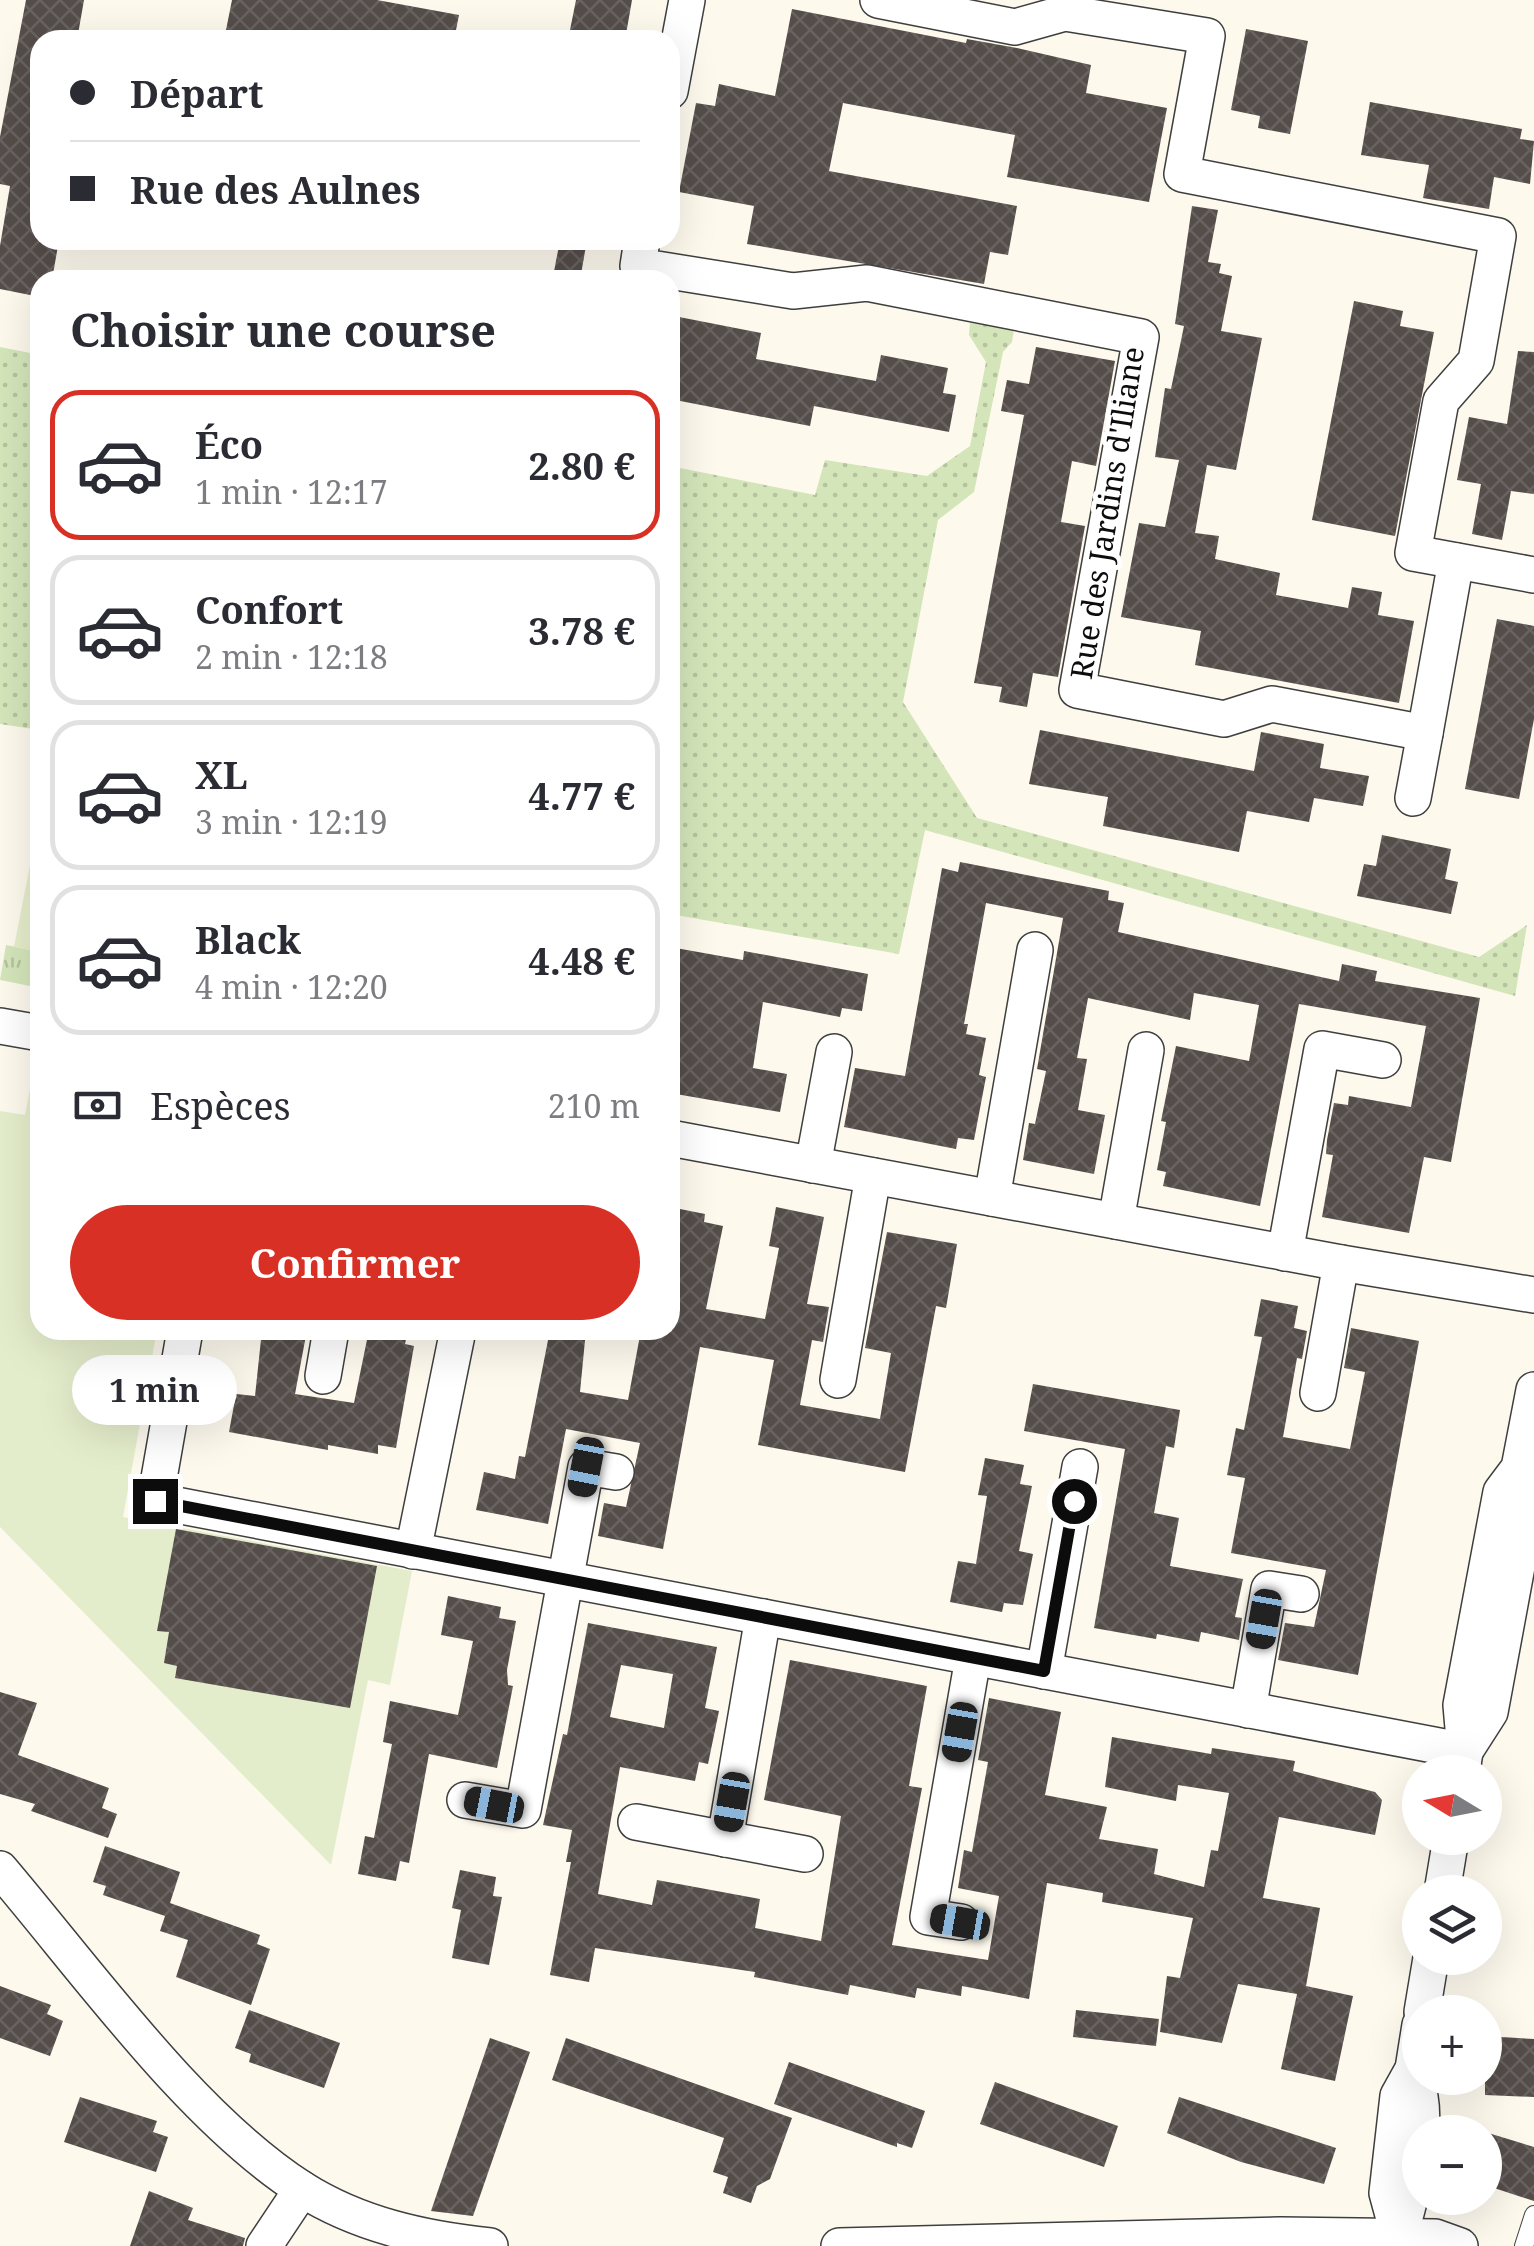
<!DOCTYPE html>
<html lang="fr">
<head>
<meta charset="utf-8">
<style>
	:root { --surface:#fff; --page:#f2f2f3; --text:#2b2b33; --muted:#7c7c81; --line:#e1e1e2; --accent:#d93025 }
	body { margin:0; font-family:"Noto Serif",serif; background:var(--page); color:var(--text); height:100vh; display:flex; flex-direction:column; font-size:38px; white-space:nowrap }
	* { box-sizing:border-box; margin:0 }
	p { font-size:32px; color:var(--muted) }
	.icon { flex:none; width:55px; height:55px; fill:none; stroke:currentColor; stroke-width:2; stroke-linecap:round; stroke-linejoin:round }
	.map { position:relative; flex:1; overflow:hidden }
	.sheet { position:absolute; left:30px; top:270px; width:650px; height:1070px; display:flex; flex-direction:column; background:var(--surface); border-radius:30px; box-shadow:0 10px 40px #0002 }
	.sheet>* { flex:none }
	.top-card { position:absolute; left:30px; top:30px; width:650px; height:220px; border-radius:30px; box-shadow:0 10px 40px #0002; display:grid; align-content:center; height:220px; padding:0 40px; background:var(--surface) }
	.needle { width:65px; rotate:280deg }
	.buttons { position:absolute; left:1402px; top:1755px; display:grid; gap:20px }
	.buttons a { display:grid; place-items:center; width:100px; height:100px; border-radius:50%; background:var(--surface); box-shadow:0 10px 40px #0002; font-size:50px }
	.end { position:absolute; width:45px; height:45px; margin:-22px; border:12px solid #0c0c0c; background:#fff; box-shadow:0 0 0 5px #fff }
	.from { border-radius:50% }
	.bubble { position:absolute; height:70px; border-radius:35px; background:var(--surface); box-shadow:0 10px 40px #0002; font-size:32px; font-weight:700; line-height:70px; text-align:center }
	.car { position:absolute; width:30px; height:60px; margin:-30px -15px; border-radius:12px; box-shadow:0 0 8px 2px #0007; background:linear-gradient(#222 24%,#8ab4d8 0 40%,#222 0 76%,#8ab4d8 0 86%,#222 0) }
	.top-card b { display:flex; align-items:center; gap:35px; height:95px; font-size:38px }
	.top-card b+b { border-top:2px solid var(--line) }
	.top-card i { width:25px; height:25px; background:var(--text) }
	ul { padding:0; list-style:none }
	li { display:flex; align-items:center; gap:30px; height:150px; margin:0 20px 15px; padding:0 20px; border:5px solid var(--line); border-radius:30px }
	li div { flex:1 }
	li b { display:block; font-size:38px }
	li em { font-style:normal; font-weight:700 }
	li.current { border-color:var(--accent) }
	li>.icon { width:90px; height:90px; stroke-width:1.5 }
	h2 { padding:0 40px; font-size:45px; line-height:120px }
	.pay { display:flex; align-items:center; gap:25px; height:110px; padding:0 40px; font-size:38px }
	.pay p { margin-inline-start:auto }
	.primary-button { display:flex; gap:20px; margin-top:auto; padding:20px 40px }
	.primary-button a { flex:1; height:115px; border-radius:60px; background:var(--accent); color:#fff; font-size:40px; font-weight:700; line-height:115px; text-align:center }
	.map>svg:first-child { display:block }
	.grass { fill:url(#grass-tufts) }
	.park { fill:url(#park-dots) }
	.pitch { fill:#e4edcb }
	.building { fill:url(#building-cross-hatch); fill-rule:evenodd }
	.lines { fill:none; stroke-linecap:round; stroke-linejoin:round }
	.service-casing { stroke:#3f3f3f; stroke-width:20 }
	.minor-casing { stroke:#3f3f3f; stroke-width:38 }
	.service { stroke:#fff; stroke-width:18 }
	.minor { stroke:#fff; stroke-width:35 }
	.route { stroke:#0c0c0c; stroke-width:12 }
	.labels { text-anchor:middle; stroke-width:10; stroke-linejoin:round; paint-order:stroke }
	.street-label { font-size:30px; fill:#0c0c0c; stroke:#fff }
</style>
</head>
<body>
<div class="map">
<svg width="1534" height="2246" viewBox="0 0 1534 2246">
	<defs>
		<pattern id="grass-tufts" width="24" height="20" patternUnits="userSpaceOnUse" patternTransform="scale(2.5)"><rect width="24" height="20" fill="#d4e5ba"/><path d="M3 7l-1-3M5 7V3M7 7l1-3M15 17l-1-3M17 17v-4M19 17l1-3" fill="none" stroke="#b5c39f"/></pattern>
		<pattern id="park-dots" width="8" height="8" patternUnits="userSpaceOnUse" patternTransform="scale(2.5)"><rect width="8" height="8" fill="#d4e5ba"/><path d="M2 2h.1M6 6h.1" fill="none" stroke="#b5c39f" stroke-width="1.8" stroke-linecap="round"/></pattern>
		<pattern id="building-cross-hatch" width="8" height="8" patternUnits="userSpaceOnUse" patternTransform="scale(2.5)"><rect width="8" height="8" fill="#544d4a"/><path d="M0 0l8 8M0 8l8-8" fill="none" stroke="#686260"/></pattern>
	</defs>
	<rect width="100%" height="100%" fill="#fdf9ed"/>
	<!-- grass -->
	<polygon class="grass" points="6,945 40,952 40,988 0,980"/>
	<!-- park -->
	<g class="park">
		<polygon points="970,323 1014,328 1012,342 1003,352 974,492 938,520 903,702 977,818 1479,957 1527,925 1515,996 925,830 899,954 670,914 670,466 815,495 825,460 927,476 970,446 986,362 969,335"/>
		<polygon points="0,347 40,355 40,730 0,724"/>
	</g>
	<!-- pitch -->
	<g class="pitch">
		<polygon points="40,814 40,952 14,947"/>
		<polygon points="34,1068 40,1069 40,1330 157,1330 123,1517 412,1571 390,1685 368,1680 331,1865 0,1527 0,1111 25,1115"/>
	</g>
	<!-- building -->
	<g class="building">
		<polygon points="26,0 84,0 77,40 40,40 40,240 59,240 52,280 40,280 40,297 0,289 0,246 10,186 0,184 0,137"/>
		<polygon points="232,0 377,0 459,15 454,40 224,40"/>
		<polygon points="576,0 632,0 625,40 568,40"/>
		<polygon points="792,9 966,43 967,39 1017,48 1091,65 1086,93 1167,108 1149,202 1007,177 1015,135 843,103 829,171 1017,206 1008,255 990,252 984,284 747,244 754,206 679,192 696,103 715,106 719,84 775,96"/>
		<polygon points="1246,29 1308,41 1290,134 1258,128 1260,116 1231,110"/>
		<polygon points="1370,102 1522,129 1520,139 1534,141 1530,184 1494,177 1489,209 1423,198 1429,165 1361,155"/>
		<polygon points="1192,206 1218,210 1208,262 1221,264 1219,273 1232,276 1221,331 1262,338 1236,470 1207,465 1195,533 1219,536 1215,559 1280,573 1276,595 1348,608 1352,587 1382,592 1378,615 1414,621 1399,703 1195,665 1201,631 1121,617 1139,523 1165,527 1179,460 1155,457 1165,388 1171,389 1184,326 1175,324"/>
		<polygon points="560,240 587,240 580,280 553,277"/>
		<polygon points="1354,301 1403,311 1400,326 1434,332 1395,536 1312,520"/>
		<polygon points="674,316 761,333 756,359 837,374 876,381 881,355 948,368 943,393 956,395 949,432 814,406 810,426 670,399"/>
		<polygon points="1036,347 1115,361 1096,466 1072,461 1061,522 1085,526 1058,677 1033,673 1027,707 999,702 1002,687 974,683 1024,415 1001,411 1004,395 1007,380 1029,384"/>
		<polygon points="1518,351 1534,352 1534,494 1511,491 1502,540 1472,534 1481,484 1457,480 1469,417 1507,424"/>
		<polygon points="1497,619 1534,626 1534,719 1519,799 1465,789"/>
		<polygon points="1040,730 1254,771 1261,732 1324,744 1320,768 1369,776 1363,806 1314,798 1309,822 1247,811 1239,852 1103,826 1108,797 1029,784"/>
		<polygon points="1382,835 1451,849 1445,879 1458,882 1451,914 1357,896 1364,864 1376,866"/>
		<polygon points="960,862 1109,891 1108,900 1124,903 1118,932 1339,981 1342,964 1377,971 1375,981 1480,998 1451,1162 1424,1157 1409,1233 1322,1217 1333,1155 1326,1154 1327,1140 1334,1103 1348,1105 1349,1096 1411,1107 1426,1026 1299,1004 1260,1206 1163,1186 1166,1172 1157,1170 1166,1122 1161,1121 1176,1046 1249,1061 1259,1005 1194,993 1190,1020 1088,998 1077,1058 1087,1059 1078,1110 1105,1115 1094,1174 1023,1160 1029,1123 1035,1124 1046,1071 1037,1069 1063,918 986,903 964,1024 968,1024 966,1034 986,1038 979,1075 986,1077 974,1140 958,1138 956,1149 844,1127 855,1068 905,1076 942,868 958,872"/>
		<polygon points="670,947 743,960 744,951 868,974 862,1011 842,1008 840,1017 763,1002 753,1068 787,1074 780,1112 670,1093"/>
		<polygon points="670,1207 705,1214 704,1222 723,1226 706,1309 765,1319 779,1248 769,1246 776,1207 824,1217 807,1304 829,1307 823,1342 812,1340 800,1405 880,1419 891,1353 865,1348 887,1232 957,1244 946,1308 936,1306 905,1472 758,1445 774,1360 700,1347 663,1549 598,1536 604,1503 626,1507 640,1443 566,1429 548,1524 476,1510 484,1472 515,1479 519,1456 525,1457 550,1330 586,1330 580,1392 628,1400 641,1330 670,1330"/>
		<polygon points="1261,1299 1298,1306 1294,1328 1307,1331 1302,1359 1297,1358 1283,1437 1350,1449 1365,1372 1344,1368 1351,1328 1419,1341 1358,1675 1278,1660 1285,1623 1314,1627 1326,1570 1231,1553 1245,1478 1227,1475 1236,1428 1244,1430 1262,1337 1254,1336"/>
		<polygon points="262,1330 307,1330 295,1394 354,1403 369,1330 408,1330 405,1344 414,1346 396,1448 378,1445 378,1454 328,1445 328,1450 229,1432 236,1394 255,1396"/>
		<polygon points="1033,1384 1180,1410 1174,1448 1166,1446 1154,1513 1179,1518 1170,1566 1243,1579 1235,1617 1242,1618 1239,1640 1201,1632 1199,1642 1157,1634 1156,1639 1094,1628 1125,1449 1024,1431"/>
		<polygon points="985,1458 1024,1465 1020,1484 1032,1486 1019,1551 1033,1554 1023,1605 1004,1603 1002,1612 950,1602 958,1561 976,1564 987,1496 978,1495"/>
		<polygon points="176,1529 377,1566 350,1708 175,1678 177,1666 164,1663 169,1632 157,1631"/>
		<polygon points="448,1596 501,1607 499,1618 516,1621 507,1670 508,1685 513,1686 497,1768 429,1754 409,1863 400,1861 396,1881 358,1874 365,1836 374,1838 392,1744 383,1742 390,1701 458,1715 473,1641 441,1635"/>
		<path d="M588 1623 717 1647 705 1708 719 1711 708 1764 699 1762 695 1781 620 1767 598 1894 652 1905 657 1880 760 1899 755 1928 821 1941 841 1816 764 1800 790 1660 927 1686 909 1786 922 1788 892 1945 988 1960 999 1896 958 1888 964 1850 972 1852 988 1762 978 1760 989 1698 1061 1712 1045 1795 1107 1807 1099 1839 1158 1849 1154 1874 1204 1887 1211 1850 1218 1851 1229 1793 1178 1785 1176 1801 1105 1787 1112 1737 1211 1754 1212 1748 1295 1761 1293 1771 1375 1792 1382 1800 1375 1835 1279 1817 1263 1898 1320 1908 1306 1986 1353 1996 1335 2081 1281 2069 1297 1994 1238 1984 1222 2043 1160 2032 1167 1976 1180 1978 1193 1918 1102 1902 1103 1893 1047 1883 1029 1999 962 1986 961 1996 917 1988 915 1998 850 1985 848 1995 754 1977 755 1972 595 1948 589 1982 550 1975 571 1862H566L572 1830 543 1825 563 1734 567 1735ZM621 1665 673 1674 664 1728 610 1717Z"/>
		<polygon points="0,1692 37,1703 18,1755 109,1788 102,1808 117,1814 108,1838 31,1811 35,1804 0,1794"/>
		<polygon points="105,1846 180,1872 170,1903 260,1935 257,1944 270,1949 251,2005 176,1977 188,1940 160,1931 165,1916 103,1895 106,1886 93,1882"/>
		<polygon points="460,1870 496,1877 493,1896 502,1897 489,1965 452,1958 461,1910 452,1908"/>
		<polygon points="0,1986 51,2005 47,2014 63,2021 50,2056 0,2038"/>
		<polygon points="249,2010 340,2043 324,2088 249,2062 251,2054 235,2048"/>
		<polygon points="1076,2010 1159,2019 1156,2046 1073,2037"/>
		<polygon points="1485,2036 1534,2039 1534,2097 1485,2095"/>
		<polygon points="490,2038 530,2052 473,2216 431,2211"/>
		<polygon points="566,2038 792,2118 770,2179 757,2186 751,2203 723,2193 728,2177 713,2172 724,2138 552,2080"/>
		<polygon points="789,2062 925,2111 912,2148 897,2143 897,2147 774,2104"/>
		<polygon points="995,2082 1118,2126 1104,2167 980,2124"/>
		<polygon points="80,2097 157,2121 153,2132 168,2137 156,2172 64,2142"/>
		<polygon points="1179,2097 1336,2148 1324,2184 1241,2162 1167,2133"/>
		<polygon points="1485,2132 1534,2147 1534,2201 1485,2185"/>
		<polygon points="149,2191 193,2208 188,2220 245,2238 243,2246 130,2246"/>
	</g>
	<g class="lines">
		<defs>
			<polyline id="service" points="1524,2246 1534,2215"/>
			<g id="minor">
				<polyline points="878,0 1015,27 1065,13 1207,36 1182,174 1498,236 1476,361 1441,401 1413,553 1534,575"/>
				<polyline points="670,91 687,0"/>
				<polyline points="642,240 638,266 793,291 867,283 1141,337 1077,690 1224,719 1272,704 1425,733 1456,561"/>
				<polyline points="1413,798 1425,733"/>
				<polyline points="0,1026 40,1033"/>
				<polyline points="670,1138 1341,1263 1534,1295"/>
				<polyline points="813,1165 834,1052"/>
				<polyline points="992,1198 1035,950"/>
				<polyline points="1116,1221 1146,1050"/>
				<polyline points="1285,1253 1322,1049 1383,1060"/>
				<polyline points="185,1330 155,1501 1465,1751"/>
				<polyline points="323,1376 331,1330"/>
				<polyline points="838,1380 873,1176"/>
				<polyline points="1318,1393 1341,1263"/>
				<polyline points="413,1551 458,1330"/>
				<polyline points="1044,1671 1080,1467"/>
				<polyline points="1248,1710 1269,1589 1301,1594"/>
				<polyline points="1465,1751 1490,1712 1530,1496 1519,1468"/>
				<polyline points="1462,1772 1465,1751 1461,1705 1501,1492 1519,1468 1534,1390"/>
				<polyline points="465,1800 523,1810 586,1467 616,1472"/>
				<polyline points="636,1822 805,1854"/>
				<polyline points="725,1839 763,1617"/>
				<path d="M0 1869C87 1971 191 2118 302 2189 359 2225 424 2239 490 2246"/>
				<polyline points="1442,1892 1451,1838"/>
				<polyline points="961,1922 928,1917 973,1658"/>
				<polyline points="1422,2012 1431,1958"/>
				<polyline points="1399,2237 1387,2193 1398,2096 1413,2069 1420,2025"/>
				<path d="M1399 2240C1413 2185 1434 2124 1413 2069"/>
				<polyline points="264,2246 302,2189"/>
				<polyline points="839,2246 1280,2235 1435,2237 1460,2246"/>
			</g>
		</defs>
		<!-- service casing -->
		<use href="#service" class="service-casing"/>
		<!-- minor casing -->
		<use href="#minor" class="minor-casing"/>
		<!-- service -->
		<use href="#service" class="service"/>
		<!-- minor -->
		<use href="#minor" class="minor"/>
	</g>
	<g class="lines">
		<!-- route -->
		<polyline class="route" points="155,1501 1044,1671 1074,1501"/>
	</g>
	<g class="labels">
		<!-- street labels -->
		<g class="street-label">
			<text transform="translate(1108 513) rotate(-81)" y="10">Rue des Jardins d'Iliane</text>
		</g>
	</g>
</svg>
<div class="buttons">
<a><svg class="needle" viewBox="-14 -14 28 28"><path d="M0-13l5 13h-10z" fill="#e53935"/><path d="M0 13l5-13h-10z" fill="#7c7c81"/></svg></a>
<a><svg class="icon" aria-label="layers" viewBox="0 0 24 24"><path d="M12 4l9 5-9 5-9-5zM3 14l9 5 9-5"/></svg></a>
<a>+</a>
<a>−</a>
</div>
<i class="end from" style="left:1074px;top:1501px"></i>
<i class="end" style="left:155px;top:1501px"></i>
<div class="bubble" style="left:72px;top:1355px;width:165px">1 min</div>
<i class="car" style="left:586px;top:1467px;rotate:191deg"></i>
<i class="car" style="left:1264px;top:1619px;rotate:190deg"></i>
<i class="car" style="left:960px;top:1732px;rotate:190deg"></i>
<i class="car" style="left:732px;top:1802px;rotate:190deg"></i>
<i class="car" style="left:494px;top:1805px;rotate:281deg"></i>
<i class="car" style="left:960px;top:1922px;rotate:280deg"></i>
<div class="top-card">
<b><i class="from"></i>Départ</b>
<b><i></i>Rue des Aulnes</b>
</div>
<section class="sheet">
<h2>Choisir une course</h2>
<ul>
<li class="current"><svg class="icon" aria-label="car" viewBox="0 0 24 24"><path d="M5 17H2v-5l4-1 3-4h7l3 4 3 1v5h-3M9 17h6M6 11h13"/><circle cx="7" cy="17" r="2"/><circle cx="17" cy="17" r="2"/></svg><div><b>Éco</b><p>1 min · 12:17</p></div><em>2.80 €</em></li>
<li><svg class="icon" aria-label="car" viewBox="0 0 24 24"><path d="M5 17H2v-5l4-1 3-4h7l3 4 3 1v5h-3M9 17h6M6 11h13"/><circle cx="7" cy="17" r="2"/><circle cx="17" cy="17" r="2"/></svg><div><b>Confort</b><p>2 min · 12:18</p></div><em>3.78 €</em></li>
<li><svg class="icon" aria-label="car" viewBox="0 0 24 24"><path d="M5 17H2v-5l4-1 3-4h7l3 4 3 1v5h-3M9 17h6M6 11h13"/><circle cx="7" cy="17" r="2"/><circle cx="17" cy="17" r="2"/></svg><div><b>XL</b><p>3 min · 12:19</p></div><em>4.77 €</em></li>
<li><svg class="icon" aria-label="car" viewBox="0 0 24 24"><path d="M5 17H2v-5l4-1 3-4h7l3 4 3 1v5h-3M9 17h6M6 11h13"/><circle cx="7" cy="17" r="2"/><circle cx="17" cy="17" r="2"/></svg><div><b>Black</b><p>4 min · 12:20</p></div><em>4.48 €</em></li>
</ul>
<div class="pay"><svg class="icon" aria-label="cash" viewBox="0 0 24 24"><path d="M3 7h18v10H3z"/><circle cx="12" cy="12" r="2"/></svg>Espèces<p>210 m</p></div>
<div class="primary-button"><a>Confirmer</a></div>
</section>
</div>
</body>
</html>
